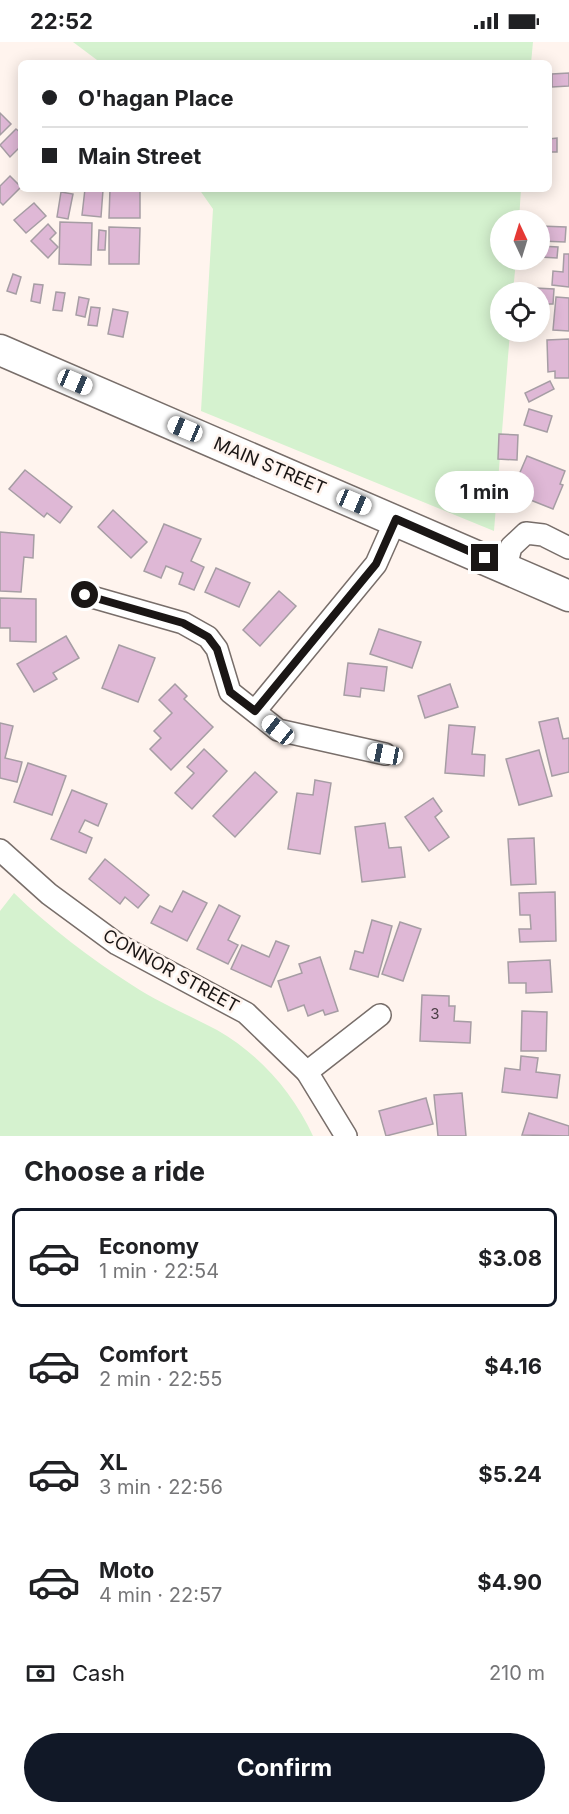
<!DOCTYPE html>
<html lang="en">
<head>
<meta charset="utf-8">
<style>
	:root { --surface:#fff; --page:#f2f2f2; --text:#202124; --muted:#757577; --line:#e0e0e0; --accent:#111827 }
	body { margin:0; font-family:Inter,sans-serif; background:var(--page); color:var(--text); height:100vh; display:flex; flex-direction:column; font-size:22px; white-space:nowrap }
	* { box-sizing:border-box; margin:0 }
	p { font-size:20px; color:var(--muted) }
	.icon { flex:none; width:33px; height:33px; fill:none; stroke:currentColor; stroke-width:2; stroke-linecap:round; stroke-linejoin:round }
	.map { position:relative; height:1094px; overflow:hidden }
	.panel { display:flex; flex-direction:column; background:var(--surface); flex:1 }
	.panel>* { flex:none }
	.banner { position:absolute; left:18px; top:18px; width:534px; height:132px; border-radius:9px; box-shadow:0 3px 15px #0003; display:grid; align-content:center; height:132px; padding:0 24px; background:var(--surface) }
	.needle { width:39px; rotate:356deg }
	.controls { position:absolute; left:490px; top:168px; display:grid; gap:12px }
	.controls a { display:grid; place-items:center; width:60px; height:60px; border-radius:50%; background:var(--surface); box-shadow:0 3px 15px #0003; font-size:30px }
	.end { position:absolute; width:27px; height:27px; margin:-14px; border:8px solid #1a1615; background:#fff; box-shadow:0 0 0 3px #fff }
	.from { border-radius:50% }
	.bubble { position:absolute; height:42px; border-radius:21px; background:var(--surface); box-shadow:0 3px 15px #0003; font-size:20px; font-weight:700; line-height:42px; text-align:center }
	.car { position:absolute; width:18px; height:36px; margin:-18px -9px; border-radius:8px; box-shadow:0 0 4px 2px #0007; background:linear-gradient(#fff 24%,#345 0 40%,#fff 0 76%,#345 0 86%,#fff 0) }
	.banner b { display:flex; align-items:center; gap:21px; height:57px; font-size:22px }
	.banner b+b { border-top:2px solid var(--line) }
	.banner i { width:15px; height:15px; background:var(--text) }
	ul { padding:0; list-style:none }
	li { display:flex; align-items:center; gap:18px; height:99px; margin:0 12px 9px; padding:0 12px; border:3px solid transparent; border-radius:9px }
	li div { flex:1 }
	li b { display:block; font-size:22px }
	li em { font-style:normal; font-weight:700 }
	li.selected { border-color:var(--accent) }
	li>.icon { width:54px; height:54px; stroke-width:1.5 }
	h2 { padding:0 24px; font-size:27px; line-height:72px }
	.pay { display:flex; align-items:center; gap:15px; height:66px; padding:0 24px; font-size:22px }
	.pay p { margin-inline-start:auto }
	.button { display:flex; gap:12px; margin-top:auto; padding:12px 24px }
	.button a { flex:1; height:69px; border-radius:36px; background:var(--accent); color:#fff; font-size:24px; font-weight:700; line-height:69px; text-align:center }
	.status { display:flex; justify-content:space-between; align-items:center; height:42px; padding:0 30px; background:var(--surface); direction:ltr }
	.status svg { height:16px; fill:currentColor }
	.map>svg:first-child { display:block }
	.green { fill:#d5f2cf }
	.building { fill:#dfb8d6; stroke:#a69da4; stroke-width:1.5 }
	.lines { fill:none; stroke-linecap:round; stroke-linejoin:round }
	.minor-casing { stroke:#786e6a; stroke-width:24 }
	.secondary-casing { stroke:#786e6a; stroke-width:33 }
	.minor { stroke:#fff; stroke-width:21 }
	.secondary { stroke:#fff; stroke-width:30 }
	.route { stroke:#1a1615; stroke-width:8 }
	.labels { text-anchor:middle; stroke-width:5; stroke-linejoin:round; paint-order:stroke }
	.number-label { font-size:15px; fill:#4b3e45 }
	.street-label { font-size:18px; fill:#1a1615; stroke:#fff4ee }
</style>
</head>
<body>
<div class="status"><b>22:52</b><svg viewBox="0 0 49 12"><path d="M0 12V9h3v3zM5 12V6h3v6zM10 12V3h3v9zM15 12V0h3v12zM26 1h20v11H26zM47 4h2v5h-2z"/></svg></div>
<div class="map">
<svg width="569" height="1094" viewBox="0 0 569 1094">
	<rect width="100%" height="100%" fill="#fff4ee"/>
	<!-- green -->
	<g class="green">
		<polygon points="73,0 533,0 531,21 101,21"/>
		<polygon points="199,147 521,147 519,178 501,178 501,218 516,218 513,250 501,250 501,290 510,290 494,489 201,369 213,167"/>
		<path d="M14 851C50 886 90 916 132 943 159 961 189 973 217 988 259 1012 293 1050 313 1094H0V869Z"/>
	</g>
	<!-- building -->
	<g class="building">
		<polygon points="569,31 569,44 552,45 552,32"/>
		<polygon points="0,71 11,82 0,93"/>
		<polygon points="16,87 21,91 21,104 10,115 0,103"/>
		<polygon points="557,96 557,110 549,110 549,97"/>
		<polygon points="10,134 21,145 3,163 0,160 0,144"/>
		<polygon points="85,147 103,148 101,175 82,173"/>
		<polygon points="110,147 140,147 140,176 109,176"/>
		<polygon points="61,150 73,152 68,177 57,175"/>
		<polygon points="34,161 46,174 26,191 14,178"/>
		<polygon points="60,180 92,181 91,223 59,222"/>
		<polygon points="48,182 56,191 50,197 58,205 48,216 31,199"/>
		<polygon points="540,184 566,185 565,200 540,199"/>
		<polygon points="109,185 140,186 139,222 109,222"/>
		<polygon points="99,188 106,189 105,208 98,208"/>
		<polygon points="540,204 558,205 557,216 540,215"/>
		<polygon points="564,212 569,212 569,245 552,243 553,229 563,230"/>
		<polygon points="13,232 21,235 16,252 7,249"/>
		<polygon points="34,242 43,243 40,261 31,259"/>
		<polygon points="535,246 554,247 553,262 548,262 547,268 540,268 540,250 535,250"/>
		<polygon points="56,250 65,251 62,269 53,268"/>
		<polygon points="79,255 89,257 85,275 76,273"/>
		<polygon points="556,255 569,256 569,289 553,288"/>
		<polygon points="91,265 100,266 97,284 88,283"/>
		<polygon points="113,267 128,270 123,295 108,292"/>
		<polygon points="569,297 569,336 555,336 555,329 548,330 547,298"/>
		<polygon points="550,339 554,347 529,360 525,351"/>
		<polygon points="529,367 552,374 547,390 524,383"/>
		<polygon points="499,392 518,393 517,418 498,417"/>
		<polygon points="527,414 565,429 560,442 563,443 553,467 523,455 529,439 518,435"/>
		<polygon points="25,428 72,465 60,481 47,471 44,475 9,447"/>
		<polygon points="113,468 147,500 131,516 98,485"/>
		<polygon points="164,482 201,497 191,519 204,525 194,548 179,542 183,531 166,524 161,536 144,529"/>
		<polygon points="0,490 34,493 33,516 24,515 21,550 0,549"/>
		<polygon points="216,526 250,541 239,565 205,550"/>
		<polygon points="279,549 296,564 260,604 243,588"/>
		<polygon points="0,556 36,557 36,600 10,599 10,586 0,586"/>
		<polygon points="379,587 421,600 412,626 370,612"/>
		<polygon points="66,594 79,616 53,631 57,637 34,650 17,622"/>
		<polygon points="119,603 155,616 138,660 102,646"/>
		<polygon points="348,621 387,625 384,649 361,646 360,655 344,653"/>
		<polygon points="175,642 187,654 184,657 213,685 171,728 150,707 161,696 154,689 172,671 159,658"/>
		<polygon points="450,642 458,665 425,676 418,654"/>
		<polygon points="558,676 563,697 569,696 569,730 552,734 539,680"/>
		<polygon points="0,681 13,684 5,716 22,720 17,740 0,736"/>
		<polygon points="449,683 475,685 472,712 485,713 484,734 445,731"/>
		<polygon points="204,707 227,729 192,767 175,751 194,731 187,725"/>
		<polygon points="539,708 552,754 519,763 506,717"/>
		<polygon points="28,721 66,734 52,773 14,760"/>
		<polygon points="255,730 277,750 235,795 213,774"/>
		<polygon points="315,738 331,741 320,812 288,807 297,751 313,753"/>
		<polygon points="72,748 107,762 98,784 85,778 79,790 92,796 86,811 51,797"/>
		<polygon points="433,756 442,769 435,775 449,795 429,809 405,775"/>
		<polygon points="385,781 389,806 401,805 405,835 362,840 355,785"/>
		<polygon points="534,796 536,842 511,843 508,797"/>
		<polygon points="105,817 149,853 138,866 125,855 120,862 89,837"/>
		<polygon points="183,849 207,861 187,899 151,881 160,864 172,870"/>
		<polygon points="555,850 556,899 520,900 519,887 531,887 530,873 520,873 519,851"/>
		<polygon points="219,863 240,874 228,898 238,903 228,922 197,907"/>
		<polygon points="372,878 392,884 378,935 350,927 355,909 363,911"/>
		<polygon points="400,880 421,887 403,939 382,932"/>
		<polygon points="276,899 289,904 271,945 231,927 242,903 269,915"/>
		<polygon points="320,915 338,969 325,973 323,968 308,974 304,963 288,969 278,939 302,931 299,922"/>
		<polygon points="550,918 552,950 526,951 526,941 509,941 508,920"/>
		<polygon points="422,953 449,954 449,964 455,964 454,979 471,980 470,1001 420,999"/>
		<polygon points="522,969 547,970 546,1009 521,1009"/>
		<polygon points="521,1014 538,1016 536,1030 560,1033 557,1056 502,1050 505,1026 520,1028"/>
		<polygon points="462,1051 466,1094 438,1094 434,1053"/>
		<polygon points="426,1056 433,1082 386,1094 379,1069"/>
		<polygon points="529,1071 569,1084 569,1094 522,1093"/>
	</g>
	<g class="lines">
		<defs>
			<g id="minor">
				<polyline points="506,525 511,505 526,491 543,493 569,506"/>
				<polyline points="85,553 183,581 208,595 217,607 230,650 278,688 385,712"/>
				<polyline points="255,669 376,522 396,477"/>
				<polyline points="0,808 49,852 117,902 246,971 307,1030 346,1094"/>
				<polyline points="307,1030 380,973"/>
			</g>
			<polyline id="secondary" points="0,308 569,554"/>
		</defs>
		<!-- minor casing -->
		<use href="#minor" class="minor-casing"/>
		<!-- secondary casing -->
		<use href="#secondary" class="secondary-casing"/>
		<!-- minor -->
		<use href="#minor" class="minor"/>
		<!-- secondary -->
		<use href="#secondary" class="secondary"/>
	</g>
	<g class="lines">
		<!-- route -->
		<polyline class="route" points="85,553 183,581 208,595 217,607 230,650 255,669 376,522 396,477 485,516"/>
	</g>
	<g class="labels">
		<!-- number labels -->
		<g class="number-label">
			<text x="435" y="977">3</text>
		</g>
		<!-- street labels -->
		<g class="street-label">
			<text transform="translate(270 424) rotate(23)" y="6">MAIN STREET</text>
			<text transform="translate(171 929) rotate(29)" y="6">CONNOR STREET</text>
		</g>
	</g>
</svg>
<div class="controls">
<a><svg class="needle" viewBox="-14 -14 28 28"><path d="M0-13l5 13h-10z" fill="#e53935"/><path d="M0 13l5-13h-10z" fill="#757577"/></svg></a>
<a><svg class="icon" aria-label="locate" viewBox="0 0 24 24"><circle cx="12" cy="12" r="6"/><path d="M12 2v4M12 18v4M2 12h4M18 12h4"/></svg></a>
</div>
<i class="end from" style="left:85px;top:553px"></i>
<i class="end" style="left:485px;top:516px"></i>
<div class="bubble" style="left:435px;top:429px;width:99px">1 min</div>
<i class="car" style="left:75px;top:340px;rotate:113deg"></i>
<i class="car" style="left:185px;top:387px;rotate:293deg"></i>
<i class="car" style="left:354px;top:460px;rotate:113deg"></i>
<i class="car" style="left:278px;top:688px;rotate:309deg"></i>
<i class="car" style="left:385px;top:712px;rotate:281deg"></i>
<div class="banner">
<b><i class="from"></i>O'hagan Place</b>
<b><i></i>Main Street</b>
</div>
</div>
<section class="panel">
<h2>Choose a ride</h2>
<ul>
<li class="selected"><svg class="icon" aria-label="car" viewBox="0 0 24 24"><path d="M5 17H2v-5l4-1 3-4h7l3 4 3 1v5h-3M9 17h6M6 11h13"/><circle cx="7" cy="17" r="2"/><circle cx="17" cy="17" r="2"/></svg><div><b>Economy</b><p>1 min · 22:54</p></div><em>$3.08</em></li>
<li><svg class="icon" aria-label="car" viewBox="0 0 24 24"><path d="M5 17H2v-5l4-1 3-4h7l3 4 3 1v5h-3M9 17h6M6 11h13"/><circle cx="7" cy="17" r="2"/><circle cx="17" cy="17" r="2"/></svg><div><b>Comfort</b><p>2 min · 22:55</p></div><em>$4.16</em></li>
<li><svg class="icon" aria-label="car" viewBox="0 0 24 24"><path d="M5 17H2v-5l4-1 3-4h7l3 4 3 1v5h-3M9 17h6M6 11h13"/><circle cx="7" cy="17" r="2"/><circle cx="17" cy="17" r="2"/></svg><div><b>XL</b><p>3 min · 22:56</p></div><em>$5.24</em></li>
<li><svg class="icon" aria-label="car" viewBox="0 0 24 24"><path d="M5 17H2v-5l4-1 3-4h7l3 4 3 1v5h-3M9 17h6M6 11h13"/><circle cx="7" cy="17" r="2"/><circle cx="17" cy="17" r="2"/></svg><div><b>Moto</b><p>4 min · 22:57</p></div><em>$4.90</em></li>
</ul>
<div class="pay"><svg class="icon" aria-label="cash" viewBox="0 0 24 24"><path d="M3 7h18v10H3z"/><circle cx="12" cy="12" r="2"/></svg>Cash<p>210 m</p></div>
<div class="button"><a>Confirm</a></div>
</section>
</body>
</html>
